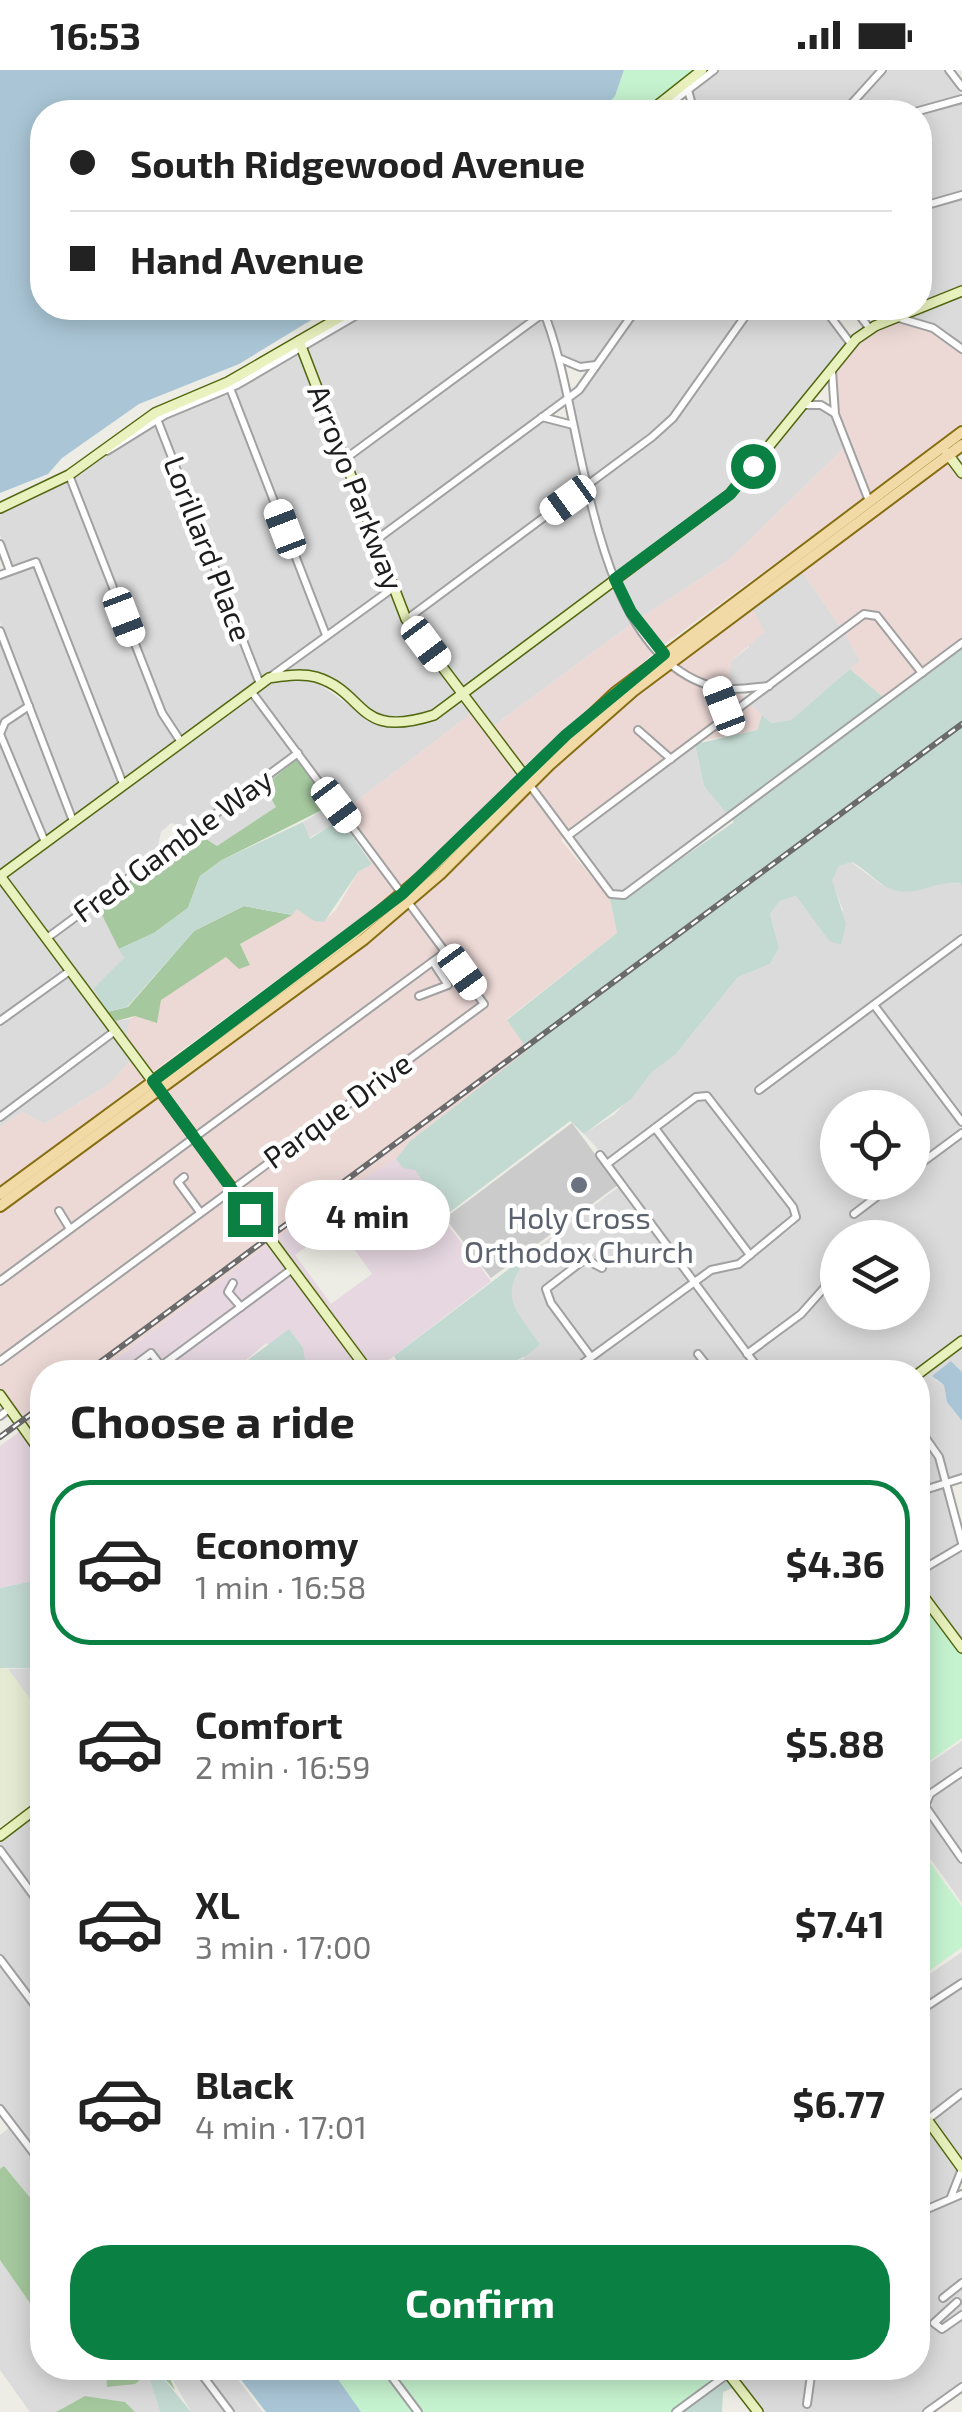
<!DOCTYPE html>
<html lang="en">
<head>
<meta charset="utf-8">
<style>
	:root { --surface:#fff; --page:#f6f6f6; --text:#222; --muted:#767676; --line:#e0e0e0; --accent:#0b8043 }
	body { margin:0; font-family:"Exo 2",sans-serif; background:var(--page); color:var(--text); height:100vh; display:flex; flex-direction:column; font-size:38px; white-space:nowrap }
	* { box-sizing:border-box; margin:0 }
	p { font-size:32px; color:var(--muted) }
	.icon { flex:none; width:55px; height:55px; fill:none; stroke:currentColor; stroke-width:2; stroke-linecap:round; stroke-linejoin:round }
	.map { position:relative; flex:1; overflow:hidden }
	.sheet { position:absolute; left:30px; top:1290px; width:900px; height:1020px; display:flex; flex-direction:column; background:var(--surface); border-radius:40px; box-shadow:0 5px 25px #0003 }
	.sheet>* { flex:none }
	.hud { position:absolute; left:30px; top:30px; width:902px; height:220px; border-radius:40px; box-shadow:0 5px 25px #0003; display:grid; align-content:center; height:220px; padding:0 40px; background:var(--surface) }
	.buttons { position:absolute; left:820px; top:1020px; display:grid; gap:20px }
	.buttons a { display:grid; place-items:center; width:110px; height:110px; border-radius:50%; background:var(--surface); box-shadow:0 5px 25px #0003; font-size:50px }
	.end { position:absolute; width:45px; height:45px; margin:-22px; border:12px solid #0b8043; background:#fff; box-shadow:0 0 0 5px #fff }
	.from { border-radius:50% }
	.bubble { position:absolute; height:70px; border-radius:35px; background:var(--surface); box-shadow:0 5px 25px #0003; font-size:32px; font-weight:700; line-height:70px; text-align:center }
	.car { position:absolute; width:30px; height:60px; margin:-30px -15px; border-radius:12px; box-shadow:0 0 8px 2px #0007; background:linear-gradient(#fff 24%,#345 0 40%,#fff 0 76%,#345 0 86%,#fff 0) }
	.hud b { display:flex; align-items:center; gap:35px; height:95px; font-size:38px }
	.hud b+b { border-top:2px solid var(--line) }
	.hud i { width:25px; height:25px; background:var(--text) }
	ul { padding:0; list-style:none }
	li { display:flex; align-items:center; gap:30px; height:165px; margin:0 20px 15px; padding:0 20px; border:5px solid transparent; border-radius:40px }
	li div { flex:1 }
	li b { display:block; font-size:38px }
	li em { font-style:normal; font-weight:700 }
	li.active { border-color:var(--accent) }
	li>.icon { width:90px; height:90px; stroke-width:1.5 }
	h2 { padding:0 40px; font-size:45px; line-height:120px }
	.action { display:flex; gap:20px; margin-top:auto; padding:20px 40px }
	.action a { flex:1; height:115px; border-radius:40px; background:var(--accent); color:#fff; font-size:40px; font-weight:700; line-height:115px; text-align:center }
	.status { display:flex; justify-content:space-between; align-items:center; height:70px; padding:0 50px; background:var(--surface); direction:ltr }
	.status svg { height:28px; fill:currentColor }
	.map>svg:first-child { display:block }
	.residential { fill:#dbdbdb }
	.commercial { fill:#ecd9d6 }
	.industrial { fill:#e6d7e1; fill-rule:evenodd }
	.religious { fill:#cbcbcb }
	.farmland { fill:#e5ead2 }
	.forest { fill:#a5c89e }
	.wetland { fill:#c3dad2 }
	.park { fill:#c6f3cf }
	.water { fill:#aac6d6 }
	.lines { fill:none; stroke-linecap:round; stroke-linejoin:round }
	.street-casing { stroke:#a1a1a1; stroke-width:10 }
	.secondary-casing { stroke:#536811; stroke-width:12 }
	.primary-casing { stroke:#866e11; stroke-width:14 }
	.street { stroke:#fff; stroke-width:6 }
	.secondary { stroke:#e9f2be; stroke-width:9 }
	.primary { stroke:#f1daa6; stroke-width:10 }
	.rail-casing { stroke:#6b6b6b; stroke-width:6 }
	.rail { stroke:#fff; stroke-width:2.5; stroke-dasharray:8; stroke-linecap:butt }
	.route { stroke:#0b8043; stroke-width:12 }
	.worship-dot { fill:#6b7280; stroke:#fff; stroke-width:4 }
	.labels { text-anchor:middle; stroke-width:9; stroke-linejoin:round; paint-order:stroke }
	.street-label { font-size:30px; fill:#1d1d1d; stroke:#fff }
	.worship-label { font-size:30px; fill:#5b616d; stroke:#fff }
</style>
</head>
<body>
<div class="status"><b>16:53</b><svg viewBox="0 0 49 12"><path d="M0 12V9h3v3zM5 12V6h3v6zM10 12V3h3v9zM15 12V0h3v12zM26 1h20v11H26zM47 4h2v5h-2z"/></svg></div>
<div class="map">
<svg width="962" height="2342" viewBox="0 0 962 2342">
	<rect width="100%" height="100%" fill="#edece5"/>
	<!-- residential -->
	<g class="residential">
		<polygon points="718,0 879,0 841,42 698,42 691,21"/>
		<polygon points="886,0 945,0 962,26 906,42 848,42"/>
		<polygon points="962,32 962,122 920,134 920,44"/>
		<polygon points="962,128 962,218 920,236 920,140"/>
		<polygon points="962,224 962,276 935,256 908,247"/>
		<polygon points="374,238 539,238 541,242 347,384 305,278"/>
		<polygon points="569,238 629,238 630,242 596,292 580,294 562,287 548,245"/>
		<polygon points="640,238 747,238 670,346 588,411 571,328 601,296"/>
		<polygon points="754,238 820,238 847,273 728,423 616,505 590,417 675,350"/>
		<polygon points="543,247 565,326 376,466 349,390"/>
		<polygon points="300,281 389,517 327,560 234,320"/>
		<polygon points="228,322 322,564 262,609 161,350"/>
		<polygon points="806,337 820,338 833,345 845,377 730,489 639,549 619,510 732,426"/>
		<polygon points="542,349 571,358 583,415 408,545 378,471"/>
		<polygon points="155,353 257,613 182,668 165,641 72,405"/>
		<polygon points="67,409 149,619 177,672 125,710 39,491 12,498 0,465 0,441"/>
		<polygon points="584,421 611,508 464,620 410,550"/>
		<polygon points="34,495 120,714 75,746 0,552 0,507"/>
		<polygon points="801,500 841,558 768,613 734,616 729,608 731,591 749,577 751,536"/>
		<polygon points="614,514 634,552 492,657 467,624"/>
		<polygon points="391,522 459,624 433,643 396,650 371,643 327,609 279,604"/>
		<polygon points="844,562 860,591 791,650 771,653 749,634"/>
		<polygon points="0,569 26,635 0,655"/>
		<polygon points="312,609 367,648 415,654 463,628 473,642 344,741 255,622 270,610"/>
		<polygon points="250,625 294,683 190,759 171,753 161,762 156,784 100,818 95,830 48,864 4,806"/>
		<polygon points="28,640 70,750 47,768 3,664 8,654"/>
		<polygon points="0,672 42,771 2,802 0,798"/>
		<polygon points="695,674 704,716 727,744 623,822 613,822 573,766"/>
		<polygon points="297,687 321,719 276,737 217,776 195,762"/>
		<polygon points="329,730 340,750 309,768 303,752 326,738"/>
		<polygon points="851,792 882,815 920,819 941,812 962,814 962,866 755,1020 759,1023 873,939 962,1060 913,1097 912,1038 838,1038 838,1112 892,1113 851,1143 854,1147 901,1113 912,1112 913,1104 962,1067 962,1268 915,1302 764,1302 751,1284 793,1254 826,1220 837,1219 838,1242 912,1242 912,1168 838,1168 837,1201 823,1204 822,1217 798,1242 748,1280 698,1212 712,1202 740,1196 794,1156 798,1141 713,1026 694,1025 608,1090 584,1064 615,1044 652,1002 675,985 738,907 770,894 779,878 770,844 780,831 796,826 829,871 843,840 831,810 839,796"/>
		<polygon points="0,811 67,899 0,947"/>
		<polygon points="97,835 124,887 103,937 116,951 130,949 129,973 51,869"/>
		<polygon points="962,873 962,1047 878,935"/>
		<polygon points="70,904 112,960 0,1043 0,954"/>
		<polygon points="115,965 133,988 109,1014 45,1054 22,1042 0,1057 0,1050"/>
		<polygon points="706,1028 792,1143 751,1181 659,1058 697,1029"/>
		<polygon points="654,1062 746,1185 738,1191 709,1198 695,1207 611,1094"/>
		<polygon points="620,1116 690,1211 592,1283 553,1232 549,1219 585,1191 601,1202 606,1199 591,1187 576,1190 543,1220 548,1235 587,1287 566,1302 481,1302 500,1293 524,1289 510,1226 512,1206 530,1183"/>
		<polygon points="694,1215 757,1302 716,1302 699,1281 695,1284 708,1302 575,1302"/>
		<polygon points="962,1275 962,1302 951,1291 935,1310 944,1315 947,1332 962,1351 962,1405 949,1407 938,1377 918,1353 918,1308"/>
		<polygon points="918,1361 933,1380 943,1409 918,1419"/>
		<polygon points="944,1414 959,1474 918,1499 918,1425"/>
		<polygon points="960,1480 962,1487 962,1573 918,1514 918,1506"/>
		<polygon points="42,1598 42,1645 8,1599"/>
		<polygon points="962,1671 962,1699 928,1722 922,1736 962,1793 962,1833 918,1771 918,1701"/>
		<polygon points="962,1705 962,1784 928,1736 932,1726"/>
		<polygon points="42,1740 42,1832 0,1776 0,1769"/>
		<polygon points="0,1785 42,1842 42,2090 0,2034 0,1894 32,1937 37,1934 0,1884"/>
		<polygon points="962,1882 962,1910 918,1938 918,1912"/>
		<polygon points="962,1915 962,2020 930,2044 918,2029 918,1945"/>
		<polygon points="962,2026 962,2087 933,2049"/>
		<polygon points="10,2057 42,2099 42,2142 4,2096 0,2099 0,2065"/>
		<polygon points="927,2059 958,2102 951,2122 918,2139 918,2063"/>
		<polygon points="962,2126 962,2210 939,2227 943,2231 962,2216 962,2242 939,2256 938,2251 961,2232 957,2228 931,2253 942,2261 962,2249 962,2314 923,2342 762,2342 732,2303 739,2298 809,2298 804,2336 809,2337 815,2298 918,2298 918,2146"/>
		<polygon points="0,2190 35,2241 42,2238 42,2298 106,2298 108,2317 148,2303 160,2342 135,2342 125,2332 85,2326 56,2342 30,2342 0,2300"/>
		<polygon points="166,2298 193,2298 227,2342 191,2342"/>
		<polygon points="200,2298 229,2298 263,2342 234,2342"/>
	</g>
	<!-- commercial -->
	<g class="commercial">
		<polygon points="898,251 932,260 962,283 962,353 870,424 842,354 834,308 836,296 858,271"/>
		<polygon points="839,361 865,427 661,577 639,549 730,489 844,378"/>
		<polygon points="948,389 962,408 962,570 923,599 879,543 864,541 841,558 801,500"/>
		<polygon points="751,536 765,562 731,591 729,608 734,616 697,608 675,592"/>
		<polygon points="865,546 875,548 918,603 884,628 850,599 860,591 844,562"/>
		<polygon points="634,552 656,581 522,698 492,657"/>
		<polygon points="670,596 710,619 737,621 745,630 671,685 638,657 634,661 667,689 569,761 535,717 605,648"/>
		<polygon points="749,634 762,645 757,660 700,671"/>
		<polygon points="473,642 518,703 401,817 344,741"/>
		<polygon points="531,721 565,766 561,770 610,829 617,863 507,949 529,980 410,1071 397,1088 274,1170 236,1119 488,934 412,832 482,772"/>
		<polygon points="342,747 397,821 151,1003 126,966 130,949 226,887 250,894 240,874 297,839 323,852 336,840 358,802 372,794"/>
		<polygon points="408,836 443,881 195,1063 164,1020"/>
		<polygon points="446,885 480,933 233,1115 198,1068"/>
		<polygon points="133,988 146,1007 0,1117 0,1057 22,1042 45,1054 109,1014"/>
		<polygon points="159,1024 190,1067 71,1155 61,1138 56,1140 66,1159 0,1208 0,1142"/>
		<polygon points="193,1071 228,1118 201,1138 182,1112 188,1108 184,1104 176,1110 196,1142 0,1288 0,1215"/>
		<polygon points="231,1123 269,1174 98,1302 42,1302 42,1344 26,1356 0,1320 0,1295"/>
	</g>
	<!-- industrial -->
	<g class="industrial">
		<path d="M397 1088 415 1100 446 1145 443 1149 491 1211 373 1302 274 1170 327 1131ZM337 1155 372 1204 331 1234 295 1185Z"/>
		<polygon points="269,1174 288,1198 241,1233 231,1221 237,1213 232,1210 225,1222 237,1237 161,1292 149,1281 124,1302 98,1302"/>
		<polygon points="291,1203 366,1302 299,1302 306,1297 266,1273 232,1302 189,1302 184,1296 176,1302 157,1302"/>
		<polygon points="22,1360 42,1389 42,1509 0,1518 0,1376"/>
	</g>
	<!-- religious -->
	<polygon class="religious" points="572,1053 618,1115 491,1208 445,1148"/>
	<!-- farmland -->
	<polygon class="farmland" points="0,1598 8,1599 42,1645 42,1730 0,1762"/>
	<!-- forest -->
	<g class="forest">
		<polygon points="297,689 329,730 326,738 222,790 200,806 188,838 154,863 119,879 97,835 195,762 217,776 276,737 264,716"/>
		<polygon points="244,836 292,845 240,874 250,895 239,899 226,887 161,930 157,953 135,946 116,951 107,942 128,937 194,861"/>
		<polygon points="4,2096 42,2142 42,2238 36,2242 0,2190 0,2099"/>
		<polygon points="106,2298 166,2298 175,2320 160,2304 148,2303 135,2314 107,2317"/>
		<polygon points="85,2326 125,2332 135,2342 56,2342"/>
	</g>
	<!-- wetland -->
	<g class="wetland">
		<path d="M962 577V814C940 808 921 825 899 821 880 818 869 801 852 792L839 796 832 810 846 854 841 875 829 871 796 826 780 831 770 844 779 878 770 894 738 907 675 985 652 1002 631 1029 584 1064 570 1051 446 1145 415 1100 403 1098 396 1089 410 1071 528 980 507 950 617 863 610 829 626 827 734 752 731 748Z"/>
		<polygon points="850,599 884,628 727,744 704,716 695,674 757,660 762,645 771,653 791,650"/>
		<polygon points="340,749 372,794 358,802 324,852 314,851 297,839 292,845 244,836 194,861 127,937 107,942 94,918 124,888 119,879 154,863 188,838 200,806 222,790 303,752 310,769"/>
		<path d="M530 1183C499 1225 511 1235 540 1274 509 1307 447 1303 404 1302L394 1286Z"/>
		<polygon points="289,1259 303,1278 306,1297 299,1302 232,1302"/>
		<polygon points="42,1509 42,1598 0,1598 0,1518"/>
		<polygon points="148,2303 160,2304 191,2342 160,2342"/>
		<polygon points="728,2307 735,2317 723,2322 722,2342 681,2342"/>
	</g>
	<!-- park -->
	<g class="park">
		<polygon points="624,0 702,0 649,42 601,42 615,26"/>
		<polygon points="918,1518 962,1578 962,1668 918,1699"/>
		<polygon points="918,1776 962,1837 962,1877 918,1909"/>
		<polygon points="232,2298 736,2298 676,2342 266,2342"/>
	</g>
	<!-- water -->
	<g class="water">
		<polygon points="0,0 624,0 615,26 601,42 42,42 42,238 331,238 239,294 139,334 62,388 48,404 0,423"/>
		<polygon points="951,1291 962,1302 962,1351 947,1332 944,1315 932,1306"/>
		<polygon points="232,2298 330,2298 361,2342 266,2342"/>
	</g>
	<g class="lines">
		<defs>
			<g id="street">
				<polyline points="949,0 962,17"/>
				<polyline points="688,20 694,42"/>
				<polyline points="659,42 714,0"/>
				<polyline points="844,42 882,0"/>
				<polyline points="915,42 962,29"/>
				<polyline points="920,137 962,125"/>
				<path d="M542 238C586 338 584 575 708 615 728 622 748 618 769 616"/>
				<polyline points="824,238 851,274"/>
				<polyline points="854,238 870,259"/>
				<polyline points="899,248 933,258 962,279"/>
				<polyline points="561,289 580,297 596,295"/>
				<polyline points="832,301 835,344 869,431"/>
				<polyline points="230,318 326,565"/>
				<polyline points="804,335 821,335 834,343"/>
				<polyline points="542,347 573,355"/>
				<polyline points="157,349 260,614"/>
				<polyline points="107,381 165,345 237,315 369,238"/>
				<polyline points="345,389 538,247 561,238"/>
				<polyline points="69,405 162,643 181,672"/>
				<polyline points="376,470 579,320 637,238"/>
				<polyline points="0,474 10,501"/>
				<polyline points="0,505 36,492 123,714"/>
				<polyline points="407,549 652,367 673,348 751,238"/>
				<polyline points="0,561 73,751"/>
				<polyline points="270,607 393,518"/>
				<polyline points="717,617 727,647"/>
				<polyline points="29,636 5,652 0,664 45,772"/>
				<polyline points="638,660 671,689"/>
				<polyline points="529,714 611,824 624,825 962,573"/>
				<polyline points="569,765 864,544 877,546 922,603"/>
				<polyline points="47,868 298,683"/>
				<polyline points="419,926 448,915 433,892"/>
				<polyline points="874,935 962,1052"/>
				<polyline points="0,951 71,900"/>
				<polyline points="759,1020 962,869"/>
				<polyline points="0,1047 115,961"/>
				<polyline points="655,1058 750,1185"/>
				<polyline points="600,1085 761,1302"/>
				<polyline points="912,1100 962,1063"/>
				<polyline points="184,1107 178,1112 200,1142"/>
				<polyline points="59,1141 70,1159"/>
				<polyline points="854,1144 896,1112"/>
				<polyline points="0,1211 447,881"/>
				<polyline points="233,1213 228,1222 241,1237"/>
				<polyline points="825,1217 838,1216"/>
				<polyline points="698,1284 712,1302"/>
				<polyline points="747,1284 801,1244 825,1217 827,1204 838,1205"/>
				<polyline points="591,1287 551,1233 546,1219 585,1189 602,1198"/>
				<polyline points="0,1291 484,934 251,621"/>
				<polyline points="127,1301 151,1283 161,1296"/>
				<polyline points="153,1302 292,1199"/>
				<polyline points="571,1302 711,1200 739,1194 796,1147 793,1137 707,1026 696,1027 607,1094"/>
				<polyline points="0,1346 10,1338"/>
				<polyline points="918,1357 939,1387 962,1473"/>
				<polyline points="918,1422 962,1408"/>
				<polyline points="918,1502 962,1476"/>
				<polyline points="962,1702 930,1724 925,1736 962,1789"/>
				<polyline points="0,1780 42,1837"/>
				<polyline points="0,1889 34,1934"/>
				<polyline points="918,1942 962,1913"/>
				<polyline points="0,2039 42,2094"/>
				<polyline points="927,2050 962,2023"/>
				<polyline points="918,2062 929,2053"/>
				<polyline points="951,2127 962,2099"/>
				<polyline points="918,2143 962,2124"/>
				<polyline points="943,2228 962,2213"/>
				<polyline points="957,2232 934,2253 942,2259 962,2245"/>
				<polyline points="197,2298 230,2342"/>
				<polyline points="385,2298 418,2342"/>
				<polyline points="807,2334 812,2298"/>
				<polyline points="676,2342 729,2303"/>
				<polyline points="927,2342 962,2317"/>
			</g>
			<g id="secondary">
				<polyline points="649,42 702,0"/>
				<polyline points="299,271 406,549 524,705"/>
				<polyline points="947,383 962,403"/>
				<polyline points="0,438 69,405 155,343 228,312 356,238"/>
				<path d="M0 806 269 608C284 606 301 603 316 607 368 623 355 670 434 645L730 424 856 269 875 256 962 221"/>
				<polyline points="0,806 369,1302"/>
				<polyline points="918,1304 962,1271"/>
				<polyline points="0,1325 42,1384"/>
				<polyline points="918,1519 962,1578"/>
				<polyline points="0,1766 42,1734"/>
				<polyline points="918,2037 962,2098"/>
				<polyline points="724,2298 758,2342"/>
			</g>
			<g id="primary">
				<polyline points="0,1124 354,864 426,803 615,623 962,362"/>
				<polyline points="0,1136 364,869 440,804 549,695 633,621 962,375"/>
			</g>
		</defs>
		<!-- street casing -->
		<use href="#street" class="street-casing"/>
		<!-- secondary casing -->
		<use href="#secondary" class="secondary-casing"/>
		<!-- primary casing -->
		<use href="#primary" class="primary-casing"/>
		<!-- street -->
		<use href="#street" class="street"/>
		<!-- secondary -->
		<use href="#secondary" class="secondary"/>
		<!-- primary -->
		<use href="#primary" class="primary"/>
		<defs>
			<g id="rail">
				<polyline points="87,1302 962,654"/>
				<polyline points="0,1367 42,1336"/>
			</g>
		</defs>
		<!-- rail casing -->
		<use href="#rail" class="rail-casing"/>
		<!-- rail -->
		<use href="#rail" class="rail"/>
	</g>
	<g class="lines">
		<!-- route -->
		<polyline class="route" points="250,1144 153,1011 402,824 566,665 664,584 631,542 615,509 730,424 753,396"/>
	</g>
	<!-- markers -->
	<circle class="worship-dot" cx="579" cy="1115" r="10"/>
	<g class="labels">
		<!-- street labels -->
		<g class="street-label">
			<text transform="translate(355 418) rotate(69)" y="10">Arroyo Parkway</text>
			<text transform="translate(207 479) rotate(69)" y="10">Lorillard Place</text>
			<text transform="translate(173 776) rotate(-36)" y="10">Fred Gamble Way</text>
			<text transform="translate(338 1041) rotate(-36)" y="10">Parque Drive</text>
		</g>
		<!-- worship labels -->
		<g class="worship-label">
			<text x="579" y="1159">Holy Cross<tspan x="579" dy="34">Orthodox Church</tspan></text>
		</g>
	</g>
</svg>
<div class="buttons">
<a><svg class="icon" aria-label="locate" viewBox="0 0 24 24"><circle cx="12" cy="12" r="6"/><path d="M12 2v4M12 18v4M2 12h4M18 12h4"/></svg></a>
<a><svg class="icon" aria-label="layers" viewBox="0 0 24 24"><path d="M12 4l9 5-9 5-9-5zM3 14l9 5 9-5"/></svg></a>
</div>
<i class="end from" style="left:753px;top:396px"></i>
<i class="end" style="left:250px;top:1144px"></i>
<div class="bubble" style="left:285px;top:1110px;width:165px">4 min</div>
<i class="car" style="left:568px;top:430px;rotate:234deg"></i>
<i class="car" style="left:285px;top:459px;rotate:339deg"></i>
<i class="car" style="left:124px;top:547px;rotate:159deg"></i>
<i class="car" style="left:426px;top:574px;rotate:143deg"></i>
<i class="car" style="left:724px;top:636px;rotate:339deg"></i>
<i class="car" style="left:336px;top:735px;rotate:143deg"></i>
<i class="car" style="left:462px;top:902px;rotate:144deg"></i>
<div class="hud">
<b><i class="from"></i>South Ridgewood Avenue</b>
<b><i></i>Hand Avenue</b>
</div>
<section class="sheet">
<h2>Choose a ride</h2>
<ul>
<li class="active"><svg class="icon" aria-label="car" viewBox="0 0 24 24"><path d="M5 17H2v-5l4-1 3-4h7l3 4 3 1v5h-3M9 17h6M6 11h13"/><circle cx="7" cy="17" r="2"/><circle cx="17" cy="17" r="2"/></svg><div><b>Economy</b><p>1 min · 16:58</p></div><em>$4.36</em></li>
<li><svg class="icon" aria-label="car" viewBox="0 0 24 24"><path d="M5 17H2v-5l4-1 3-4h7l3 4 3 1v5h-3M9 17h6M6 11h13"/><circle cx="7" cy="17" r="2"/><circle cx="17" cy="17" r="2"/></svg><div><b>Comfort</b><p>2 min · 16:59</p></div><em>$5.88</em></li>
<li><svg class="icon" aria-label="car" viewBox="0 0 24 24"><path d="M5 17H2v-5l4-1 3-4h7l3 4 3 1v5h-3M9 17h6M6 11h13"/><circle cx="7" cy="17" r="2"/><circle cx="17" cy="17" r="2"/></svg><div><b>XL</b><p>3 min · 17:00</p></div><em>$7.41</em></li>
<li><svg class="icon" aria-label="car" viewBox="0 0 24 24"><path d="M5 17H2v-5l4-1 3-4h7l3 4 3 1v5h-3M9 17h6M6 11h13"/><circle cx="7" cy="17" r="2"/><circle cx="17" cy="17" r="2"/></svg><div><b>Black</b><p>4 min · 17:01</p></div><em>$6.77</em></li>
</ul>
<div class="action"><a>Confirm</a></div>
</section>
</div>
</body>
</html>
